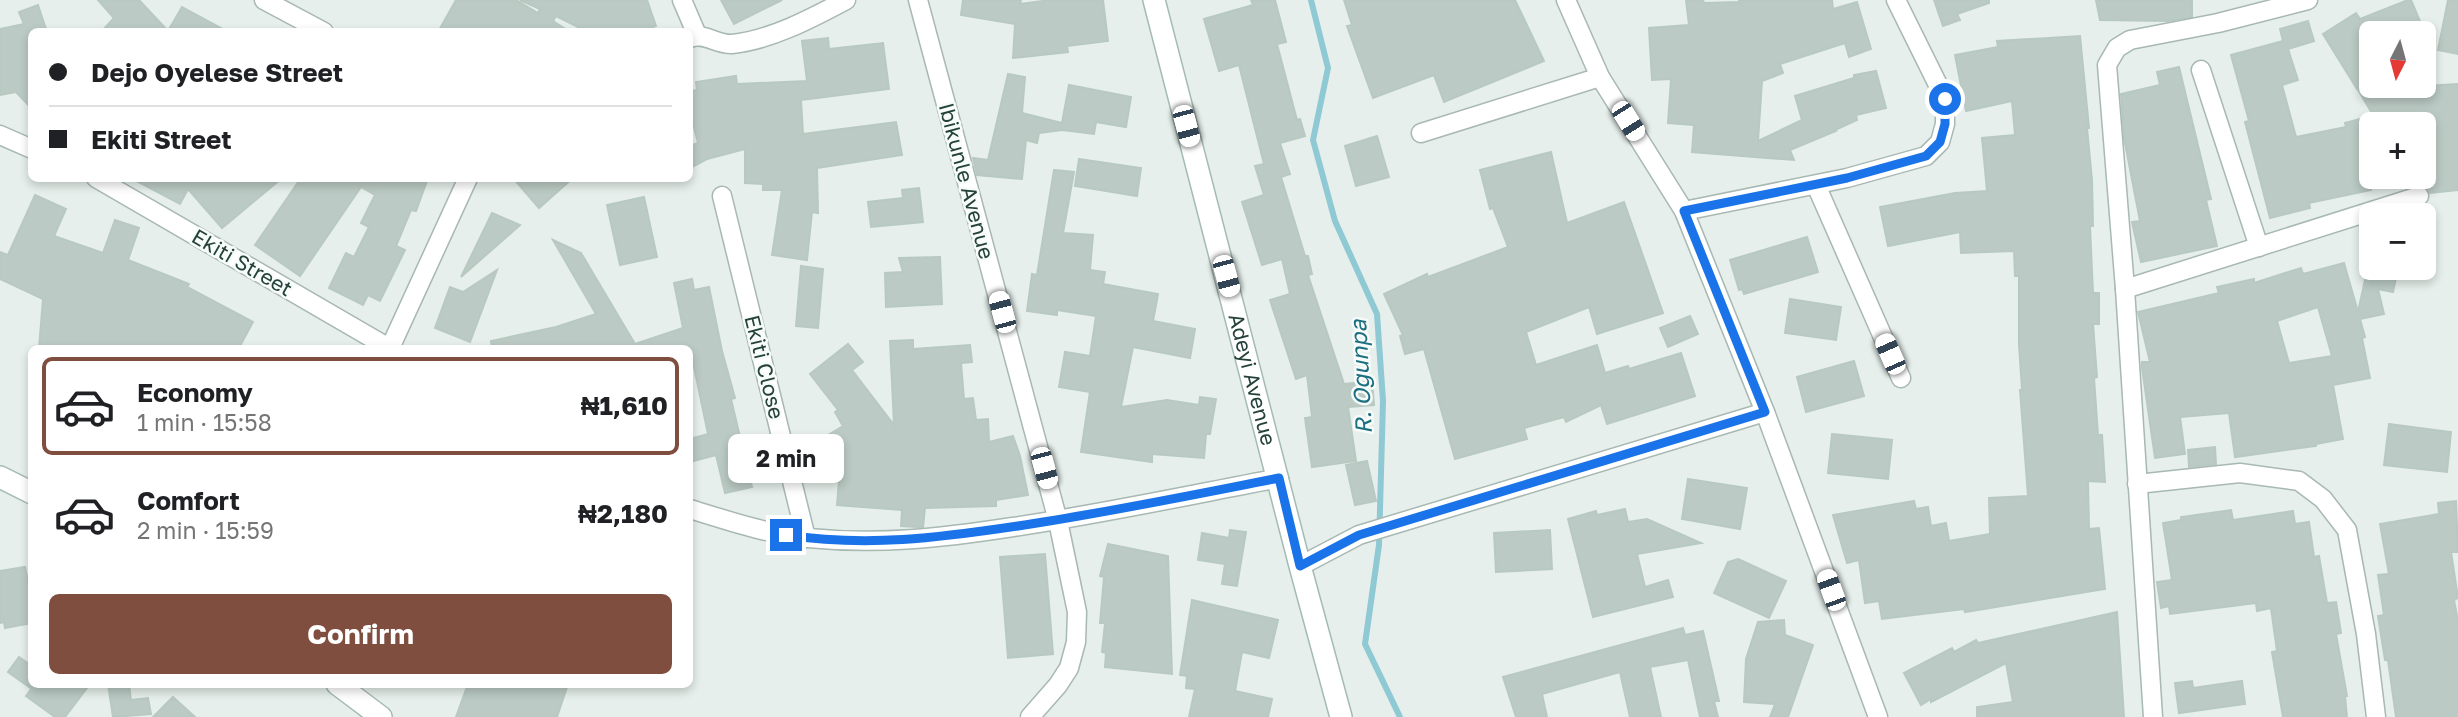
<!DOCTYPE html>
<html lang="en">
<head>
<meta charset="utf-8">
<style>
	:root { --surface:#fff; --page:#f2f2f2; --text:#202124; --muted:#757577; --line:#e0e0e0; --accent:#7f4e3f }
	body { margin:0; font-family:"Golos Text",sans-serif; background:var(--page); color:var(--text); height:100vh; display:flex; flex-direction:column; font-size:26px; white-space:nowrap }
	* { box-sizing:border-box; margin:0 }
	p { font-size:23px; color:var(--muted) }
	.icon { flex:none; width:38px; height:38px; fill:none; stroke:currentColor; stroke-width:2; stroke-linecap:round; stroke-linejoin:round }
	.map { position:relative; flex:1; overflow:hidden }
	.panel { position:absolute; left:28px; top:345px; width:665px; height:343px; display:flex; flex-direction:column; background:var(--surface); border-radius:10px; box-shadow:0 4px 10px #0003 }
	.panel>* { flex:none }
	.banner { position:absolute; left:28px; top:28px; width:665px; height:154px; border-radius:10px; box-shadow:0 4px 10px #0003; display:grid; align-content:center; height:154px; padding:0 21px; background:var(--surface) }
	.needle { width:46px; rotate:186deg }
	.fabs { position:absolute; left:2359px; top:21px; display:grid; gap:14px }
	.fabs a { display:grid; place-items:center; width:77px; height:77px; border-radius:10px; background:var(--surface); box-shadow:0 4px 10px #0003; font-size:35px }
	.end { position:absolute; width:32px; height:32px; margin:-16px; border:9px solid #1a73e8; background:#fff; box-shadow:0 0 0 4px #fff }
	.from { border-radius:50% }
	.bubble { position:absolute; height:49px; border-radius:10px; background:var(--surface); box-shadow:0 4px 10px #0003; font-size:23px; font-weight:700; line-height:49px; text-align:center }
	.car { position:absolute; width:21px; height:42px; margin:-21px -10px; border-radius:9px; box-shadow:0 0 5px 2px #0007; background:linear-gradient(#fff 24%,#345 0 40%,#fff 0 76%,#345 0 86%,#fff 0) }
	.banner b { display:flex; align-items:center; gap:24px; height:66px; font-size:26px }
	.banner b+b { border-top:2px solid var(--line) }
	.banner i { width:18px; height:18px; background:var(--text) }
	ul { padding:12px 0 0; list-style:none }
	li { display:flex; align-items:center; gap:21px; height:98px; margin:0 14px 10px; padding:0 7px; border:4px solid transparent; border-radius:10px }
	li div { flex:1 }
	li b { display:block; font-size:26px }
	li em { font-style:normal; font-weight:700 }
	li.current { border-color:var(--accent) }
	li>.icon { width:63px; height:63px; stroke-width:1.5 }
	.action { display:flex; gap:14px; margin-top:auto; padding:14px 21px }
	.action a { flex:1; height:80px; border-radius:10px; background:var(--accent); color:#fff; font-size:28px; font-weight:700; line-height:80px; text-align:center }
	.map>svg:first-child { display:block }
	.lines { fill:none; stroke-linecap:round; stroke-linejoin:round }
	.stream { stroke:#8ec9d4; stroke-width:6 }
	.building { fill:#bbcac4; stroke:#b8c9c2; stroke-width:2; fill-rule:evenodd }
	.street-casing { stroke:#a8b8b2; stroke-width:21 }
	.secondary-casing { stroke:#a4bbb3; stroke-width:24 }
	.street { stroke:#fff; stroke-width:18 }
	.secondary { stroke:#fff; stroke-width:21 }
	.route { stroke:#1a73e8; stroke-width:9 }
	.labels { text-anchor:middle; stroke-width:5; stroke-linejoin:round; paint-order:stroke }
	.street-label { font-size:21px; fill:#24423a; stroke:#f7fbf9 }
	.water-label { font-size:23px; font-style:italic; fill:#1c6f80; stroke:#f7fbf9 }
</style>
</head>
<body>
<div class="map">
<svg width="2458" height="717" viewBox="0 0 2458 717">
	<rect width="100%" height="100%" fill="#e6efeb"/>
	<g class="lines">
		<!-- stream -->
		<polyline class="stream" points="1311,0 1328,68 1313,140 1335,221 1377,314 1383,401 1379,545 1365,644 1400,717"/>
	</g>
	<!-- building -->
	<g class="building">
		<polygon points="98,0 139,0 168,31 182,7 228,32 101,32 114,18"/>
		<polygon points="456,0 516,0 538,13 540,9 520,0 647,0 656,26 640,32 588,32 556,16 553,21 570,32 438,32"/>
		<polygon points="721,0 782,0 734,24"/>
		<polygon points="963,0 1021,0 1020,4 1050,0 1103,0 1108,41 1067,46 1068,52 1013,58 1015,24 961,15"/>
		<polygon points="1251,0 1275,0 1286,42 1277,44 1297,120 1300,119 1305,136 1280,143 1290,174 1281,177 1305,256 1308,256 1312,274 1308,275 1344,384 1372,381 1374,405 1348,407 1356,461 1312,467 1305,418 1312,417 1307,375 1296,379 1270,300 1290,294 1282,259 1262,265 1242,202 1264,195 1255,166 1264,164 1239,65 1219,71 1204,19 1253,5"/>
		<polygon points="1344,0 1515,0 1544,61 1444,102 1434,75 1373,98 1347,26 1352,25"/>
		<polygon points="1686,0 1703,0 1704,3 1739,2 1739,0 1832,0 1833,9 1857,2 1871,49 1849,57 1845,43 1780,64 1783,73 1762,81 1758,141 1802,120 1795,96 1854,78 1854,75 1876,71 1886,108 1856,115 1857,120 1835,130 1836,131 1790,150 1794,160 1692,152 1694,125 1668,123 1671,79 1652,80 1649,28 1689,25"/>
		<polygon points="1934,0 1989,0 1989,3 1957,14 1960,20 1943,26"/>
		<polygon points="2096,0 2192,0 2192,17 2168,21 2100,20"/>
		<polygon points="2408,0 2411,0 2425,33 2371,33 2371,83 2357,89 2323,34 2356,13 2360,19"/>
		<polygon points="2448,0 2458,0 2458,54 2438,50"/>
		<polygon points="38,5 47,32 32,32 32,109 16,92 0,95 0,29 24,24 19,12"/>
		<polygon points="2308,21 2314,41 2288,49 2298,80 2282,85 2296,137 2346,127 2345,123 2371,116 2371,190 2309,203 2310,208 2270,218 2245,122 2249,121 2231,55 2283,41 2280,29"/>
		<polygon points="2080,36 2089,128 2087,128 2092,180 2093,226 2090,226 2093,293 2099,293 2099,324 2093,324 2097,377 2094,378 2098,435 2102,435 2105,482 2088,481 2089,529 2099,528 2105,589 1965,612 1964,609 1882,619 1879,601 1865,603 1859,560 1847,563 1833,515 1914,501 1916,509 1928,507 1931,526 1946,523 1949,541 1990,534 1989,498 2028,496 2020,390 2022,390 2019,345 2019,276 2015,276 2014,251 1961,253 1960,232 1888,246 1880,207 1955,193 1987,191 1982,138 2015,135 2012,101 1966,111 1955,55 1998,47 1997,41"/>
		<polygon points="828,38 829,49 883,43 889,89 801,100 803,134 896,122 902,155 817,168 818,213 812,212 807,260 772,255 782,190 763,190 763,184 745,183 745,149 707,159 690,168 690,146 698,143 690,112 690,91 697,90 696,82 736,76 737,84 807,81 802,41"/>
		<polygon points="2179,67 2211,199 2206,200 2217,246 2141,262 2132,222 2140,221 2124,138 2121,94 2160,85 2157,72"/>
		<polygon points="1008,74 1025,77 1022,113 1062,123 1069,85 1131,97 1126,127 1096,122 1094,134 1062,130 1039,133 1037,143 1026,140 1022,179 977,175 973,158 988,160"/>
		<polygon points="2458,84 2458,190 2430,193 2423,185 2422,177 2424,177 2424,141 2432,121 2375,118 2358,90"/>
		<polygon points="1377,136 1389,177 1356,186 1345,146"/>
		<polygon points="1551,152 1567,223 1624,202 1663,313 1597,334 1589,307 1526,332 1536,365 1597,345 1605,373 1628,366 1629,369 1681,353 1695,396 1607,424 1601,405 1566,422 1564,417 1524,428 1527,439 1455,459 1424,349 1405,354 1400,336 1403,335 1384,294 1427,274 1428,277 1508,247 1493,208 1490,209 1480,170"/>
		<polygon points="1079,159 1141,168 1137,196 1075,186"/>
		<polygon points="1054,170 1074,172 1063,233 1093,235 1090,270 1105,272 1103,284 1158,294 1153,321 1195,329 1190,358 1133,347 1121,407 1167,400 1199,405 1200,397 1216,399 1210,434 1206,434 1204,458 1152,454 1152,462 1081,452 1090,392 1059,387 1065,352 1090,356 1096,316 1057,310 1057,315 1027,311 1032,274 1037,275"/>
		<polygon points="131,178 282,178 222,228 188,189 180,204"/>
		<polygon points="301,178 428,178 416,211 411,210 396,246 405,250 380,301 368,295 363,305 329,288 346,253 354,257 369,227 361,223 375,195 361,187 300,276 255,245"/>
		<polygon points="513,178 573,178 539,208"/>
		<polygon points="919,188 923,222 871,227 868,202 903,198 902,190"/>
		<polygon points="35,195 66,209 54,236 103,253 115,220 139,228 128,260 189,284 187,287 253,322 239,348 39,348 43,299 0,279 0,252 8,255"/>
		<polygon points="644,197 657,257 620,265 607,205"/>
		<polygon points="492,213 520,225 461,277"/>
		<polygon points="1807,237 1818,272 1744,294 1742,289 1739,290 1730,260"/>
		<polygon points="553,240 581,253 635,344 683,328 674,283 692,279 694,290 709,287 722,351 735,398 731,399 744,454 754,451 760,476 750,479 752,487 725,493 716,455 690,462 690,439 708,434 690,348 492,348 491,341 556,327 596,314"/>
		<path d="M2371 252V268H2398L2393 292 2378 289 2384 314 2360 319 2365 337 2362 338 2370 378 2333 385 2343 439 2316 444V446L2235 457 2229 413 2180 417 2185 454 2155 458 2142 368V362H2150L2138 312 2219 293 2217 287 2254 279V283L2301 268 2303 274 2344 263 2358 312ZM2318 307 2332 356 2289 363 2277 321Z"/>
		<polygon points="940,257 942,304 886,307 885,273 903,272 899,258"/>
		<polygon points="801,266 823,269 818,328 796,326"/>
		<polygon points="497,270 470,342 435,328 450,287 463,292"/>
		<polygon points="1790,299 1841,307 1836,340 1785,333"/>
		<polygon points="1690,316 1698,334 1668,347 1660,328"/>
		<polygon points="913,340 913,349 970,345 972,362 961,363 964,399 973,398 976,420 988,419 989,442 1013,436 1020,456 1028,495 996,500 996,506 925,508 923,527 917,527 901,526 902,510 837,505 840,469 823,438 843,426 835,412 838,410 810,374 848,344 863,362 852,370 894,425 890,341"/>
		<polygon points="1854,361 1864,396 1806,412 1797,377"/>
		<polygon points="2389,424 2451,432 2447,472 2384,465"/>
		<polygon points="1832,434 1892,440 1888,479 1828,473"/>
		<polygon points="2215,447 2216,464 2189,467 2188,450"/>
		<polygon points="1367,461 1376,501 1355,505 1346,465"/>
		<polygon points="1688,479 1747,488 1740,529 1682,519"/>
		<polygon points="2456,501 2458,552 2451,552 2458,598 2454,600 2458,621 2458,717 2396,717 2388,660 2385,660 2378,616 2384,615 2378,575 2389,574 2380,524 2439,514 2438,503"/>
		<polygon points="1625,509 1628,522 1647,519 1701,543 1637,554 1645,587 1668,580 1673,597 1593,617 1568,519 1596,511 1597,515"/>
		<polygon points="2231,510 2233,520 2293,511 2295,524 2309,522 2314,557 2319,556 2327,603 2336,602 2341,633 2336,634 2347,696 2345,696 2347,717 2283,717 2272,652 2277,651 2271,608 2257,611 2256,603 2170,614 2169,606 2161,608 2157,582 2172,580 2163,523 2181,520 2181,517"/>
		<polygon points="1230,530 1246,532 1237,586 1222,584 1225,564 1198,560 1202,533 1229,538"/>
		<polygon points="1550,530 1552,569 1496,572 1494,533"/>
		<polygon points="1108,544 1168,556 1172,674 1105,667 1106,653 1102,652 1105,623 1100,623 1104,577 1100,576"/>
		<polygon points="1045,554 1053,654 1008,658 1000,557"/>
		<polygon points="1738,559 1786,581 1769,618 1714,593 1728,562"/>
		<polygon points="25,567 32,600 32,623 5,628 4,622 0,623 0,571"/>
		<polygon points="1192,600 1278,620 1269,658 1242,652 1235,691 1272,699 1268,717 1189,717 1195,689 1186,688 1187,676 1180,675"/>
		<polygon points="2117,612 2124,717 1977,717 1977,707 2013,702 2006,663 1931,702 1931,699 1921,705 1904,673 1952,648 1954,652 1976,640 1978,643"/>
		<polygon points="1784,620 1785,635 1813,645 1788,717 1770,717 1775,704 1744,702 1746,659 1758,622"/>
		<polygon points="1683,628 1685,635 1703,631 1719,701 1714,701 1718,717 1700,717 1688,660 1650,667 1661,717 1630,717 1620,672 1542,694 1547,717 1516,717 1503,677"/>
		<polygon points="19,657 32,666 32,689 8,672"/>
		<polygon points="2192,681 2193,688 2242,681 2245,704 2179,713 2175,683"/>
		<polygon points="35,684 90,684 65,717 55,717 26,696"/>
		<polygon points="108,684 129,684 131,700 148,698 151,714 113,717"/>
		<polygon points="468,684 568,684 557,717 456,717"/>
		<polygon points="173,697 195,717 153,717"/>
	</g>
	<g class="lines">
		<defs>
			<g id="street">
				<polyline points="264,0 324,32"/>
				<polyline points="682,0 697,35"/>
				<polyline points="918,0 1058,521 1077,612 1076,642 1069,668 1058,685 1030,717"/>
				<polyline points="1566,0 1600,77 1684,211 1765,412 1878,717"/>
				<path d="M690 38C704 32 717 45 732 44 771 40 812 18 846 0"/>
				<polyline points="2201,70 2259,247"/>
				<polyline points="1421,133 1600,77"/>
				<polyline points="0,135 32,149"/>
				<polyline points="96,178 389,348"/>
				<polyline points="1816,185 1901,378"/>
				<polyline points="722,196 806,538"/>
				<polyline points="1684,211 1847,178 1926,156 1940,142 1945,124 1945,99 1896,0"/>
				<polyline points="2125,289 2419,196"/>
				<polyline points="390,348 468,178"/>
				<polyline points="2137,484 2240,473 2299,481 2323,499 2347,530 2366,634 2376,717"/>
				<path d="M690 509C729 521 767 534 808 538 880 545 941 538 1013 527 1102 514 1190 495 1279 478"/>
				<polyline points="1300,566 1359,535 1765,412"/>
				<polyline points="2153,717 2125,289 2107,65 2117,48 2130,40 2218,23 2308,0"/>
			</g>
			<g id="secondary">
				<path id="s1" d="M1154 0 1300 566 1341 717"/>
				<polyline points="0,477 32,493"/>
				<polyline points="337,684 381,717"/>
			</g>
		</defs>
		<!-- street casing -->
		<use href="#street" class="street-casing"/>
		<!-- secondary casing -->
		<use href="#secondary" class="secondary-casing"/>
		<!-- street -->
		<use href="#street" class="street"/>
		<!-- secondary -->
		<use href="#secondary" class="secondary"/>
	</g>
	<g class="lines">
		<!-- route -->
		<path class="route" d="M786 535C867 547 938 538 1018 526 1105 513 1192 495 1279 478L1300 566 1359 535 1765 412 1684 211 1847 178 1926 156 1940 142 1945 124V99"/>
	</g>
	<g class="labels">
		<!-- street labels -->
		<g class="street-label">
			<text transform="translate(966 181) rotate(75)" y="7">Ibikunle Avenue</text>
			<text transform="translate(242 263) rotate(30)" y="7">Ekiti Street</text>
			<text transform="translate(764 367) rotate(76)" y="7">Ekiti Close</text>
			<text dy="7" stroke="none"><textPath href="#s1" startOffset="392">Adeyi Avenue</textPath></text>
		</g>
		<!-- water labels -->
		<g class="water-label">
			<text transform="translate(1361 377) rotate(-93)" y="8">R. Ogunpa</text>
		</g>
	</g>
</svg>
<div class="fabs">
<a><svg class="needle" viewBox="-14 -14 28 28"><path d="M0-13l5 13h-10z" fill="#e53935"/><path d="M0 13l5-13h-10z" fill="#757577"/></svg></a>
<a>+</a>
<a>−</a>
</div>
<i class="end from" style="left:1945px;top:99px"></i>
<i class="end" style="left:786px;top:535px"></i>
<div class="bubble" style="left:728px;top:434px;width:116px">2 min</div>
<i class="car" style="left:1628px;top:121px;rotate:148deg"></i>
<i class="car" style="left:1186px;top:126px;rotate:165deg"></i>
<i class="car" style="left:1226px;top:276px;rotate:165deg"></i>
<i class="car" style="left:1002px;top:312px;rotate:345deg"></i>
<i class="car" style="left:1890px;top:354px;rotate:336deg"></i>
<i class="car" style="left:1044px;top:468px;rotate:165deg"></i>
<i class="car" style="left:1831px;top:590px;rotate:340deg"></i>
<div class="banner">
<b><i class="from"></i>Dejo Oyelese Street</b>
<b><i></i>Ekiti Street</b>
</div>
<section class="panel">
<ul>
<li class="current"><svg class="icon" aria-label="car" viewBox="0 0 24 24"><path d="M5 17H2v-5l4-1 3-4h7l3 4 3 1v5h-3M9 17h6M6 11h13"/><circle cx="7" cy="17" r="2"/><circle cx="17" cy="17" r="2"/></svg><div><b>Economy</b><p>1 min · 15:58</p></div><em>₦1,610</em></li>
<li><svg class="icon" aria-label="car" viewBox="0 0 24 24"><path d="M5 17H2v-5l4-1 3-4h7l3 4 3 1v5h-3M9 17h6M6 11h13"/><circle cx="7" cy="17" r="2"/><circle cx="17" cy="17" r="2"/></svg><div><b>Comfort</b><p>2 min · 15:59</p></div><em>₦2,180</em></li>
</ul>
<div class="action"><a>Confirm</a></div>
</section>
</div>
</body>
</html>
